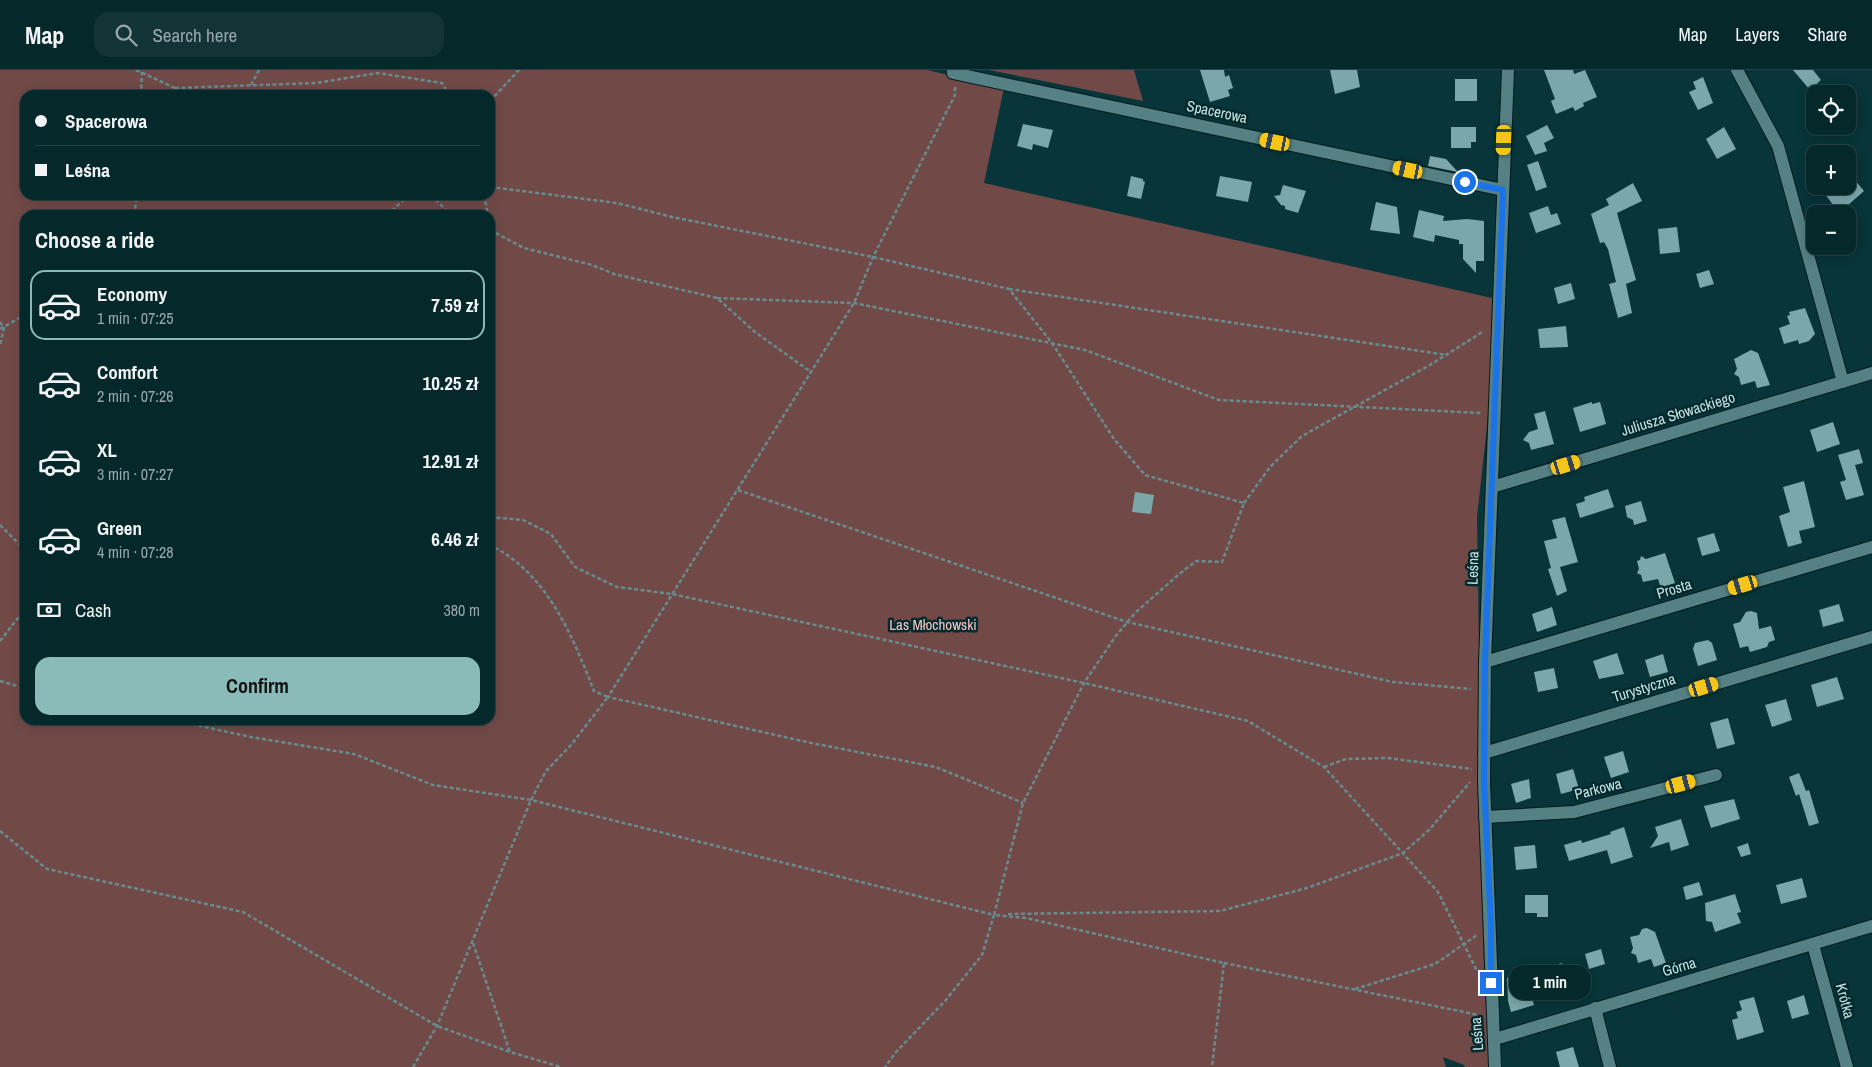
<!DOCTYPE html>
<html lang="en">
<head>
<meta charset="utf-8">
<style>
	:root { --surface:#05282b; --page:#133437; --text:#f1f3f6; --muted:#97a6a9; --line:#264447; --accent:#8bbbb9 }
	body { margin:0; font-family:"Archivo Narrow",sans-serif; background:var(--page); color:var(--text); height:100vh; display:flex; flex-direction:column; font-size:19px; white-space:nowrap }
	* { box-sizing:border-box; margin:0 }
	p { font-size:16px; color:var(--muted) }
	.icon { flex:none; width:28px; height:28px; fill:none; stroke:currentColor; stroke-width:2; stroke-linecap:round; stroke-linejoin:round }
	.map { position:relative; flex:1; overflow:hidden }
	.side { position:absolute; left:20px; top:140px; width:475px; height:515px; display:flex; flex-direction:column; background:var(--surface); border-radius:15px; box-shadow:0 2px 12px #0003,0 0 0 1px var(--line) }
	.side>* { flex:none }
	.hud { position:absolute; left:20px; top:20px; width:475px; height:110px; border-radius:15px; box-shadow:0 2px 12px #0003,0 0 0 1px var(--line); display:grid; align-content:center; height:110px; padding:0 15px; background:var(--surface) }
	.fabs { position:absolute; left:1806px; top:15px; display:grid; gap:10px }
	.fabs a { display:grid; place-items:center; width:50px; height:50px; border-radius:10px; background:var(--surface); box-shadow:0 2px 12px #0003,0 0 0 1px var(--line); font-size:25px }
	.end { position:absolute; width:22px; height:22px; margin:-11px; border:6px solid #1a73e8; background:#fff; box-shadow:0 0 0 2px #fff }
	.from { border-radius:50% }
	.bubble { position:absolute; height:35px; border-radius:15px; background:var(--surface); box-shadow:0 2px 12px #0003,0 0 0 1px var(--line); font-size:16px; font-weight:700; line-height:35px; text-align:center }
	.car { position:absolute; width:15px; height:30px; margin:-15px -8px; border-radius:6px; box-shadow:0 0 4px 1px #0007; background:linear-gradient(#f5c518 24%,#345 0 40%,#f5c518 0 76%,#345 0 86%,#f5c518 0) }
	.hud b { display:flex; align-items:center; gap:18px; height:48px; font-size:19px }
	.hud b+b { border-top:1px solid var(--line) }
	.hud i { width:12px; height:12px; background:var(--text) }
	ul { padding:0; list-style:none }
	li { display:flex; align-items:center; gap:15px; height:70px; margin:0 10px 8px; padding:0 5px; border:2px solid transparent; border-radius:15px }
	li div { flex:1 }
	li b { display:block; font-size:19px }
	li em { font-style:normal; font-weight:700 }
	li.current { border-color:var(--accent) }
	li>.icon { width:45px; height:45px; stroke-width:1.5 }
	h2 { padding:0 15px; font-size:22px; line-height:60px }
	.pay { display:flex; align-items:center; gap:12px; height:55px; padding:0 15px; font-size:19px }
	.pay p { margin-inline-start:auto }
	.button { display:flex; gap:10px; margin-top:auto; padding:10px 15px }
	.button a { flex:1; height:58px; border-radius:15px; background:var(--accent); color:#111; font-size:20px; font-weight:700; line-height:58px; text-align:center }
	header { display:flex; align-items:center; gap:30px; box-sizing:border-box; height:70px; padding:0 25px; background:var(--surface); border-bottom:1px solid var(--line) }
	header strong { font-size:24px }
	nav { display:flex; gap:28px; margin-inline-start:auto; font-size:18px }
	.search { width:350px; height:45px; background:var(--page); display:flex; align-items:center; gap:12px; box-sizing:border-box; padding:0 18px; border-radius:15px; color:var(--muted); font-size:19px }
	.map>svg:first-child { display:block }
	.green { fill:#714a48; fill-rule:evenodd }
	.building { fill:#7ba7ab }
	.lines { fill:none; stroke-linecap:round; stroke-linejoin:round }
	.street-casing { stroke:#001b1e; stroke-width:14 }
	.path { stroke:#688b8d; stroke-width:2.5; stroke-dasharray:4 2.5; stroke-linecap:butt }
	.street { stroke:#568184; stroke-width:12 }
	.route { stroke:#1a73e8; stroke-width:6 }
	.labels { text-anchor:middle; stroke-width:5; stroke-linejoin:round; paint-order:stroke }
	.street-label { font-size:15px; fill:#c9e0e1; stroke:#002b2e }
	.park-label { font-size:15px; fill:#f8c3c1; stroke:#002b2e }
</style>
</head>
<body>
<header>
<strong>Map</strong>
<div class="search"><svg class="icon" aria-label="search" viewBox="0 0 24 24"><circle cx="10" cy="10" r="6"/><path d="M15 15l6 6"/></svg>Search here</div>
<nav><a>Map</a><a>Layers</a><a>Share</a></nav>
</header>
<div class="map">
<svg width="1872" height="997" viewBox="0 0 1872 997">
	<rect width="100%" height="100%" fill="#073539"/>
	<!-- green -->
	<g class="green">
		<path d="M0 0H927L1004 18 984 113 1492 228 1491 320 1477 447 1484 896 1490 997H1465L1464 995 1443 987 1446 997H0ZM25 25H490V125H25ZM25 145H490V650H25Z"/>
		<polygon points="989,0 1134,0 1143,31"/>
	</g>
	<!-- building -->
	<g class="building">
		<polygon points="1200,0 1224,0 1225,7 1229,5 1233,18 1228,20 1230,26 1210,32"/>
		<polygon points="1330,0 1357,0 1360,17 1335,24"/>
		<polygon points="1544,0 1573,0 1574,4 1585,0 1597,27 1583,33 1584,36 1575,41 1573,37 1556,44 1551,31 1555,29"/>
		<polygon points="1793,0 1813,0 1821,10 1810,20"/>
		<polygon points="1703,7 1713,33 1698,40 1689,22 1696,19 1693,12"/>
		<rect x="1455" y="9" width="22" height="22"/>
		<polygon points="1023,54 1053,60 1048,78 1033,74 1032,80 1017,76"/>
		<polygon points="1547,55 1554,68 1544,73 1547,81 1535,85 1526,66"/>
		<polygon points="1451,57 1476,57 1476,72 1471,72 1471,78 1451,78"/>
		<polygon points="1724,57 1736,79 1717,89 1706,69"/>
		<polygon points="1430,86 1446,89 1458,102 1428,96"/>
		<polygon points="1538,91 1547,117 1536,121 1527,95"/>
		<polygon points="1848,102 1864,121 1839,143 1825,124 1834,116 1848,116"/>
		<polygon points="1131,106 1143,109 1143,111 1145,112 1141,129 1127,126"/>
		<polygon points="1220,106 1252,112 1248,132 1216,126"/>
		<polygon points="1633,113 1642,131 1617,143 1636,210 1626,214 1632,243 1618,248 1609,214 1616,212 1608,179 1604,172 1600,173 1591,144 1609,135 1606,129"/>
		<polygon points="1283,115 1306,121 1298,143 1285,139 1285,136 1281,135 1274,126 1280,125"/>
		<polygon points="1376,132 1397,137 1400,164 1370,160"/>
		<polygon points="1548,136 1551,145 1557,143 1561,154 1536,163 1529,143"/>
		<polygon points="1419,140 1444,146 1443,151 1467,149 1484,151 1484,191 1476,191 1476,203 1463,189 1463,174 1459,174 1459,170 1435,165 1434,172 1413,167"/>
		<polygon points="1677,157 1680,182 1660,184 1658,159"/>
		<polygon points="1709,200 1714,214 1700,218 1696,204"/>
		<polygon points="1571,213 1575,229 1558,234 1554,218"/>
		<polygon points="1805,238 1815,264 1809,271 1799,274 1798,270 1784,274 1779,258 1790,254 1787,246 1790,245 1789,242"/>
		<polygon points="1566,256 1568,277 1540,278 1538,259"/>
		<polygon points="1751,280 1758,283 1770,315 1757,318 1755,311 1741,315 1739,307 1734,304 1737,299 1734,289"/>
		<polygon points="1592,332 1592,334 1600,332 1606,354 1580,362 1573,338"/>
		<polygon points="1545,341 1554,374 1531,380 1529,373 1523,370 1529,362 1538,359 1534,344"/>
		<polygon points="1833,352 1840,374 1817,382 1810,360"/>
		<polygon points="1859,379 1863,393 1855,395 1864,425 1846,430 1840,412 1846,410 1838,385"/>
		<polygon points="1804,411 1815,457 1799,461 1802,473 1788,477 1779,446 1790,442 1783,417"/>
		<polygon points="1608,419 1614,437 1580,448 1576,434 1585,431 1584,427"/>
		<polygon points="1135,422 1154,425 1151,444 1132,442"/>
		<polygon points="1641,431 1647,451 1634,455 1633,450 1627,447 1625,436"/>
		<polygon points="1565,447 1578,492 1560,497 1567,521 1557,526 1548,499 1551,498 1544,471 1557,468 1552,450"/>
		<polygon points="1714,463 1720,481 1702,486 1697,468"/>
		<polygon points="1665,483 1675,513 1661,518 1658,509 1643,512 1641,505 1637,503 1639,499 1637,491 1640,490 1641,486 1646,489"/>
		<polygon points="1839,534 1844,551 1823,557 1819,540"/>
		<polygon points="1552,537 1557,555 1537,562 1532,544"/>
		<polygon points="1751,541 1757,543 1759,559 1771,556 1775,570 1769,572 1767,577 1750,582 1748,576 1740,578 1733,554 1740,552 1746,542"/>
		<polygon points="1708,570 1712,573 1717,590 1698,596 1693,579 1695,573"/>
		<polygon points="1617,583 1624,604 1599,609 1593,591"/>
		<polygon points="1663,584 1668,602 1650,607 1645,590"/>
		<polygon points="1554,598 1558,618 1538,622 1534,602"/>
		<polygon points="1837,607 1844,629 1817,637 1811,615"/>
		<polygon points="1786,629 1792,650 1772,657 1765,635"/>
		<polygon points="1728,648 1735,674 1717,679 1710,653"/>
		<polygon points="1623,681 1629,702 1611,708 1604,687"/>
		<polygon points="1573,699 1579,719 1561,724 1556,704"/>
		<polygon points="1799,703 1806,721 1809,720 1819,753 1809,756 1799,724 1796,726 1789,707"/>
		<polygon points="1529,709 1531,728 1516,733 1511,714"/>
		<polygon points="1734,729 1740,749 1711,758 1704,736"/>
		<polygon points="1681,749 1689,775 1671,781 1669,772 1650,778 1658,766 1655,757"/>
		<polygon points="1624,757 1633,787 1611,794 1607,780 1569,791 1564,775 1581,770 1582,773 1611,764 1610,762"/>
		<polygon points="1748,773 1751,784 1741,787 1737,777"/>
		<polygon points="1535,775 1537,798 1516,800 1514,777"/>
		<polygon points="1802,808 1807,827 1781,834 1776,815"/>
		<polygon points="1699,812 1703,825 1686,830 1683,817"/>
		<polygon points="1735,824 1741,842 1737,843 1741,853 1715,862 1712,852 1706,851 1705,833"/>
		<polygon points="1525,825 1548,825 1548,847 1537,847 1537,843 1525,843"/>
		<polygon points="1647,858 1655,862 1666,893 1654,897 1651,889 1638,893 1636,885 1631,883 1633,878 1630,867 1639,865 1642,859"/>
		<polygon points="1601,879 1605,894 1589,899 1585,884"/>
		<polygon points="1562,893 1566,906 1529,918 1534,935 1511,942 1508,931 1507,908"/>
		<polygon points="1804,925 1809,944 1792,949 1787,931"/>
		<polygon points="1754,927 1764,962 1737,970 1732,950 1738,948 1736,942 1742,940 1739,931"/>
		<polygon points="1573,977 1579,997 1560,997 1556,982"/>
	</g>
	<g class="lines">
		<defs>
			<g id="street">
				<polyline points="953,0 953,3 1503,120"/>
				<polyline points="1737,0 1778,76 1843,312"/>
				<polyline points="1492,417 1872,303"/>
				<polyline points="1485,592 1872,477"/>
				<polyline points="1484,683 1872,567"/>
				<polyline points="1485,747 1574,742 1716,705"/>
				<polyline points="1813,875 1847,997"/>
				<polyline points="1595,938 1610,997"/>
				<polyline points="1495,969 1872,856"/>
				<polyline points="1495,997 1484,712 1485,592 1508,0"/>
			</g>
		</defs>
		<!-- street casing -->
		<use href="#street" class="street-casing"/>
		<!-- path -->
		<g class="path">
			<polyline points="136,0 190,25"/>
			<polyline points="251,15 259,0"/>
			<polyline points="955,17 955,25 873,187 854,233 608,627 811,673 936,697 1023,733"/>
			<polyline points="175,18 316,13 378,3 442,13 449,25"/>
			<polyline points="141,25 142,2"/>
			<polyline points="490,31 519,0"/>
			<polyline points="490,117 617,133 672,147 873,187 1009,219 1052,273 1114,369 1145,405 1244,433 1222,492 1196,491 1178,505 1135,543 1115,567 1084,613 1023,733 994,845 1026,848 1224,893 1212,997"/>
			<polyline points="431,125 451,145"/>
			<polyline points="484,125 488,145"/>
			<polyline points="135,145 136,125"/>
			<polyline points="387,145 409,125"/>
			<polyline points="490,160 524,178 592,195 614,204 717,228 755,262 811,302"/>
			<polyline points="1009,219 1447,285"/>
			<polyline points="717,228 854,233 1085,280 1219,330 1481,343"/>
			<polyline points="0,252 4,258 0,275"/>
			<polyline points="0,259 25,245"/>
			<polyline points="738,420 1127,552 1393,612 1471,619"/>
			<polyline points="1244,433 1270,397 1302,366 1430,295 1484,261"/>
			<polyline points="490,447 523,450 551,464 575,497 617,517 672,524 1084,613 1248,651 1324,697 1438,822 1477,901"/>
			<polyline points="0,455 25,480"/>
			<polyline points="0,571 25,539"/>
			<polyline points="0,611 25,618"/>
			<polyline points="173,650 251,667 354,684 433,715 531,730 994,845 982,885 945,931 896,982 885,997"/>
			<polyline points="1324,697 1346,689 1388,688 1472,699"/>
			<polyline points="0,761 47,799 243,842 437,956 510,982"/>
			<polyline points="1008,844 1220,841 1307,818 1403,783 1430,759 1470,712"/>
			<polyline points="473,873 510,982 561,997"/>
			<polyline points="1224,893 1479,945"/>
			<polyline points="1355,919 1435,894 1477,865"/>
			<path d="M413 997 437 956 531 730 546 701 571 675 608 627 594 621C572 565 547 503 490 475"/>
		</g>
		<!-- street -->
		<use href="#street" class="street"/>
	</g>
	<g class="lines">
		<!-- route -->
		<polyline class="route" points="1465,112 1503,120 1485,592 1484,712 1491,857 1491,913"/>
	</g>
	<g class="labels">
		<!-- street labels -->
		<g class="street-label">
			<text transform="translate(1217 42) rotate(12)" y="5">Spacerowa</text>
			<text transform="translate(1678 344) rotate(-17)" y="5">Juliusza Słowackiego</text>
			<text transform="translate(1473 498) rotate(-88)" y="5">Leśna</text>
			<text transform="translate(1674 519) rotate(-17)" y="5">Prosta</text>
			<text transform="translate(1644 618) rotate(-17)" y="5">Turystyczna</text>
			<text transform="translate(1598 719) rotate(-14)" y="5">Parkowa</text>
			<text transform="translate(1679 897) rotate(-16)" y="5">Górna</text>
			<text transform="translate(1845 931) rotate(75)" y="5">Krótka</text>
			<text transform="translate(1477 964) rotate(-94)" y="5">Leśna</text>
		</g>
		<!-- park labels -->
		<g class="park-label">
			<text x="933" y="560">Las Młochowski</text>
		</g>
	</g>
</svg>
<div class="fabs">
<a><svg class="icon" aria-label="locate" viewBox="0 0 24 24"><circle cx="12" cy="12" r="6"/><path d="M12 2v4M12 18v4M2 12h4M18 12h4"/></svg></a>
<a>+</a>
<a>−</a>
</div>
<i class="end from" style="left:1465px;top:112px"></i>
<i class="end" style="left:1491px;top:913px"></i>
<div class="bubble" style="left:1509px;top:895px;width:82px">1 min</div>
<i class="car" style="left:1504px;top:70px;rotate:182deg"></i>
<i class="car" style="left:1275px;top:72px;rotate:282deg"></i>
<i class="car" style="left:1408px;top:100px;rotate:282deg"></i>
<i class="car" style="left:1566px;top:395px;rotate:73deg"></i>
<i class="car" style="left:1743px;top:515px;rotate:253deg"></i>
<i class="car" style="left:1704px;top:617px;rotate:73deg"></i>
<i class="car" style="left:1681px;top:714px;rotate:75deg"></i>
<div class="hud">
<b><i class="from"></i>Spacerowa</b>
<b><i></i>Leśna</b>
</div>
<section class="side">
<h2>Choose a ride</h2>
<ul>
<li class="current"><svg class="icon" aria-label="car" viewBox="0 0 24 24"><path d="M5 17H2v-5l4-1 3-4h7l3 4 3 1v5h-3M9 17h6M6 11h13"/><circle cx="7" cy="17" r="2"/><circle cx="17" cy="17" r="2"/></svg><div><b>Economy</b><p>1 min · 07:25</p></div><em>7.59 zł</em></li>
<li><svg class="icon" aria-label="car" viewBox="0 0 24 24"><path d="M5 17H2v-5l4-1 3-4h7l3 4 3 1v5h-3M9 17h6M6 11h13"/><circle cx="7" cy="17" r="2"/><circle cx="17" cy="17" r="2"/></svg><div><b>Comfort</b><p>2 min · 07:26</p></div><em>10.25 zł</em></li>
<li><svg class="icon" aria-label="car" viewBox="0 0 24 24"><path d="M5 17H2v-5l4-1 3-4h7l3 4 3 1v5h-3M9 17h6M6 11h13"/><circle cx="7" cy="17" r="2"/><circle cx="17" cy="17" r="2"/></svg><div><b>XL</b><p>3 min · 07:27</p></div><em>12.91 zł</em></li>
<li><svg class="icon" aria-label="car" viewBox="0 0 24 24"><path d="M5 17H2v-5l4-1 3-4h7l3 4 3 1v5h-3M9 17h6M6 11h13"/><circle cx="7" cy="17" r="2"/><circle cx="17" cy="17" r="2"/></svg><div><b>Green</b><p>4 min · 07:28</p></div><em>6.46 zł</em></li>
</ul>
<div class="pay"><svg class="icon" aria-label="cash" viewBox="0 0 24 24"><path d="M3 7h18v10H3z"/><circle cx="12" cy="12" r="2"/></svg>Cash<p>380 m</p></div>
<div class="button"><a>Confirm</a></div>
</section>
</div>
</body>
</html>
